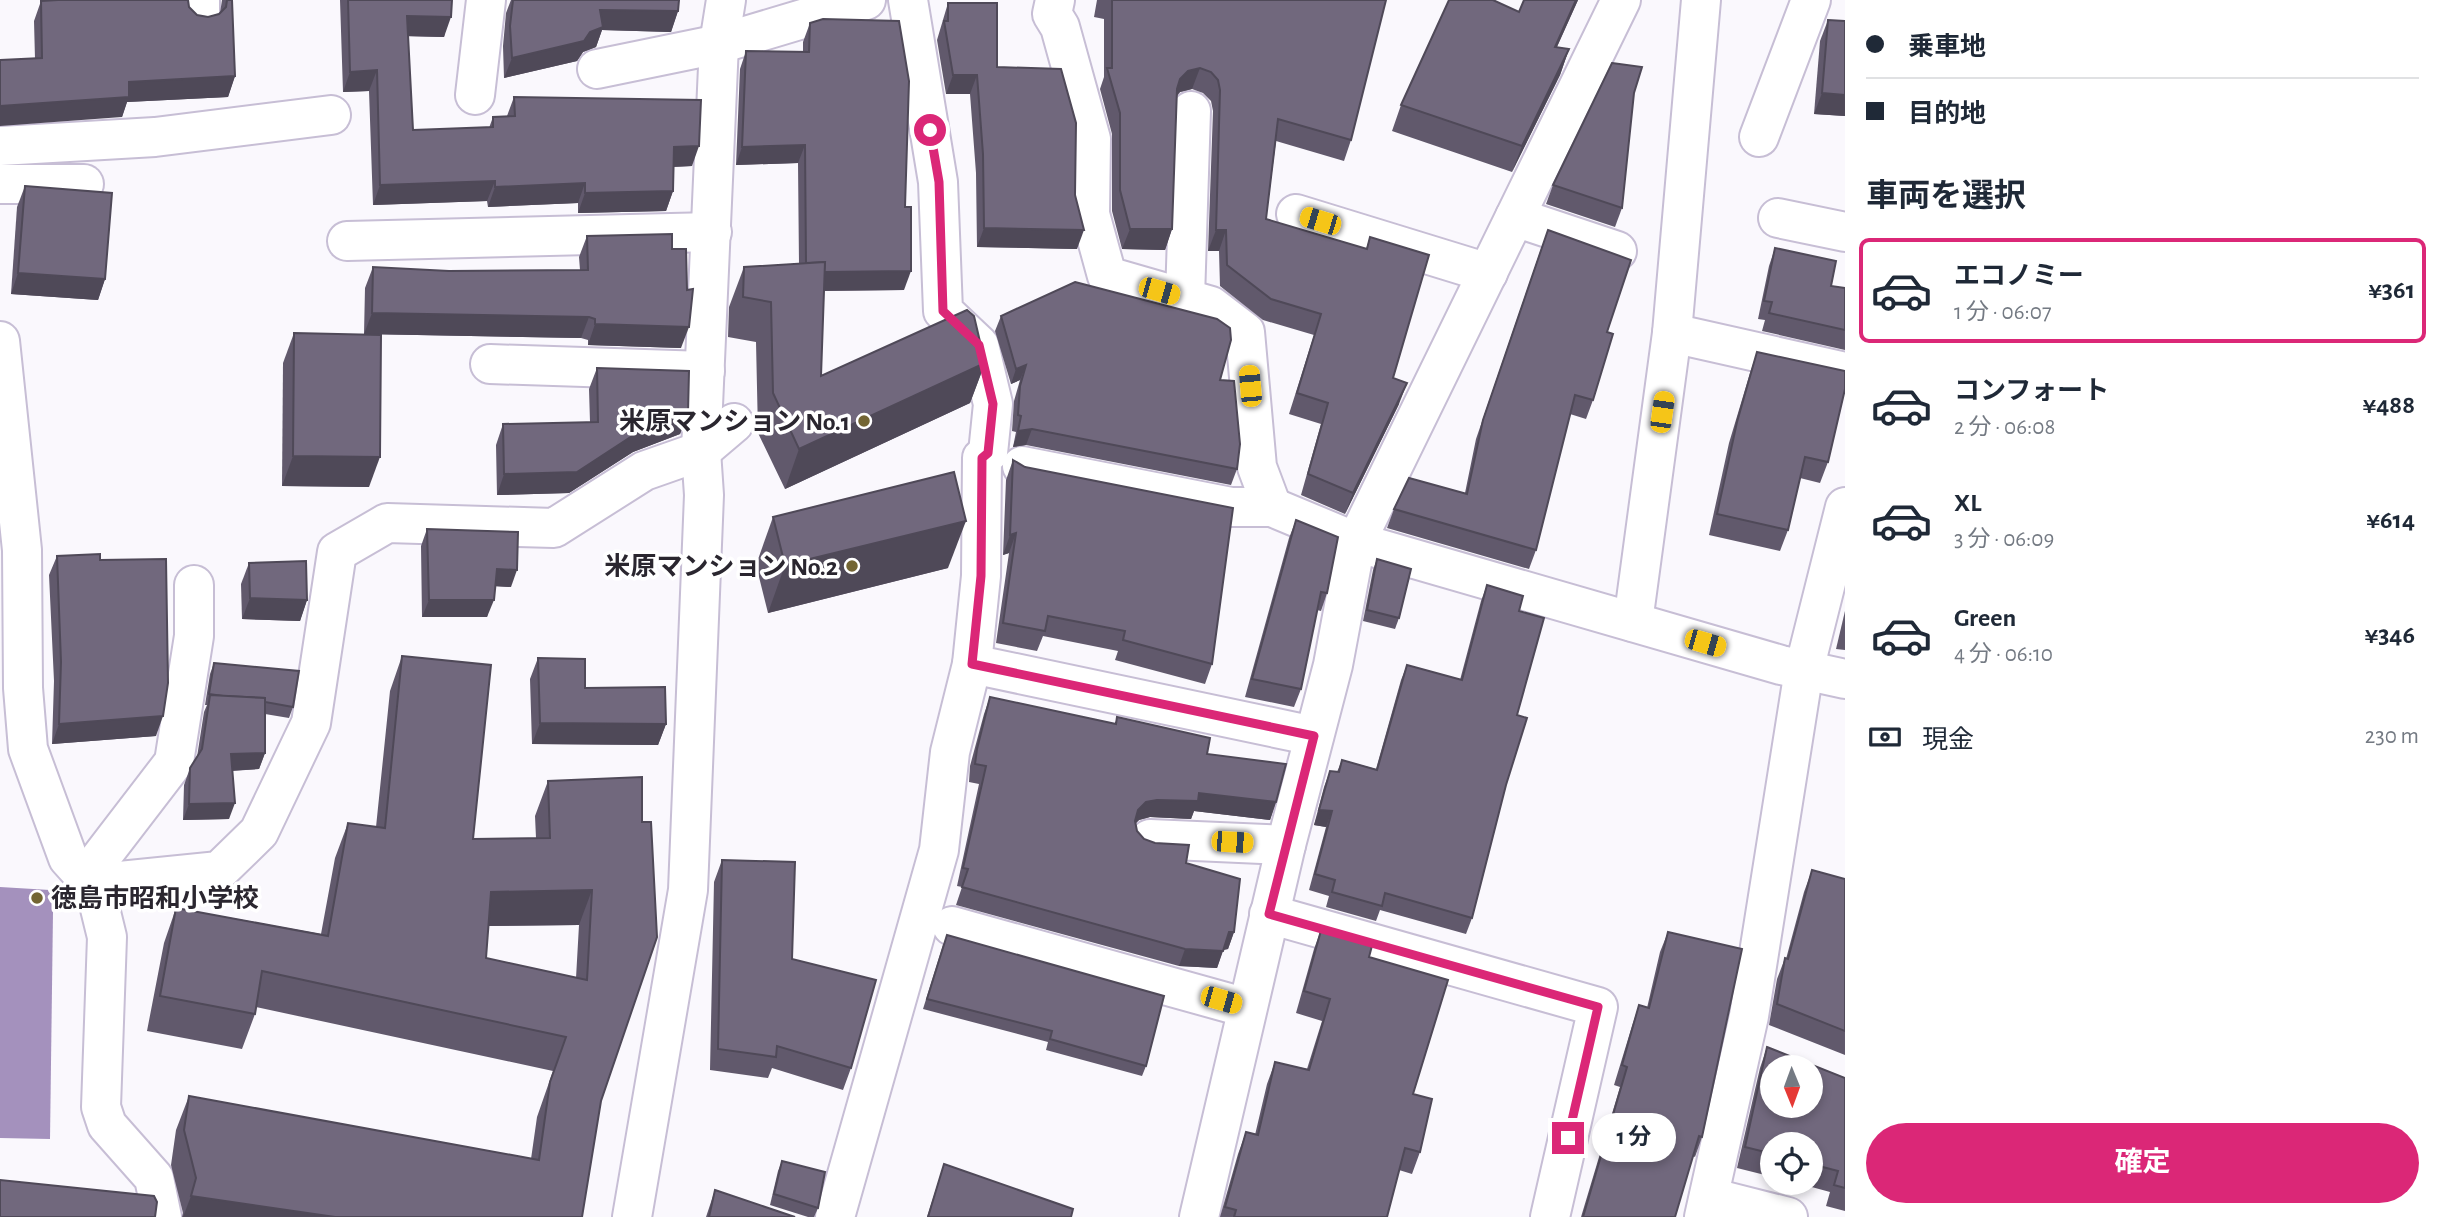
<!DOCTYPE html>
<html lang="ja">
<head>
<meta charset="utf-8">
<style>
	:root { --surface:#fff; --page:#f2f2f3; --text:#1f2937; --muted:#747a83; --line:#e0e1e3; --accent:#db2777 }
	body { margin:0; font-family:"Alegreya Sans","Noto Sans JP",sans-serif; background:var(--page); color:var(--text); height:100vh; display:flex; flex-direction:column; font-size:26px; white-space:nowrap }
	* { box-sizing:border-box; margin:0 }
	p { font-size:23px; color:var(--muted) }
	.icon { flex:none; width:38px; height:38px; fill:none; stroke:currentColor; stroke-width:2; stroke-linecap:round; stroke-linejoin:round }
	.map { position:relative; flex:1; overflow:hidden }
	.drawer { display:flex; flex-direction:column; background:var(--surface); width:595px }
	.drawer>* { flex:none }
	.hud { display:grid; align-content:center; height:154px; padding:0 21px; background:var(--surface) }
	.needle { width:46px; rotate:179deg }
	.tools { position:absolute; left:1760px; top:1055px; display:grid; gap:14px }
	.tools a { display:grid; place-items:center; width:63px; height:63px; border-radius:50%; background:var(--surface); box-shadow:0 4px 10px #0003; font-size:35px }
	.end { position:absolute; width:32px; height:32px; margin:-16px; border:9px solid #db2777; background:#fff; box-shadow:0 0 0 4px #fff }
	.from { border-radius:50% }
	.bubble { position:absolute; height:49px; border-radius:24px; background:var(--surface); box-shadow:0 4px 10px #0003; font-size:23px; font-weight:700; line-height:49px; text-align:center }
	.car { position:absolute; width:21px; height:42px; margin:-21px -10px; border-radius:9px; box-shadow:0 0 5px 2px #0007; background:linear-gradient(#f5c518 24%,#345 0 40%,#f5c518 0 76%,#345 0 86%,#f5c518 0) }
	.hud b { display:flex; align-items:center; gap:24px; height:66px; font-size:26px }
	.hud b+b { border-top:2px solid var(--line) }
	.hud i { width:18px; height:18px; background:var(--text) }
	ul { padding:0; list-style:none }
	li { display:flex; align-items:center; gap:21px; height:105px; margin:0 14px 10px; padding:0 7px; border:4px solid transparent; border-radius:10px }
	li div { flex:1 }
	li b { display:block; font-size:26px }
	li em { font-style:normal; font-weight:700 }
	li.on { border-color:var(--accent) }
	li>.icon { width:63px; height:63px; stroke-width:1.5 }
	h2 { padding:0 21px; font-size:32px; line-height:84px }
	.pay { display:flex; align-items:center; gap:18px; height:77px; padding:0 21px; font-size:26px }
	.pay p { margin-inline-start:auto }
	.action { display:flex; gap:14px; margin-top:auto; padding:14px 21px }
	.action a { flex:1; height:80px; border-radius:42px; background:var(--accent); color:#fff; font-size:28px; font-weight:700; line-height:80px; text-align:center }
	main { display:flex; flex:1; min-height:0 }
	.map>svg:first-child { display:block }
	.water { fill:#a491bd }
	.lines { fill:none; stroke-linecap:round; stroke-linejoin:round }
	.minor-casing { stroke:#c7bed5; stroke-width:42 }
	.minor { stroke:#fff; stroke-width:38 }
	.wall { fill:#61596c; fill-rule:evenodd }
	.shaded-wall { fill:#4f4958 }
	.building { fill:#71687d; stroke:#4f4958; stroke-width:2; fill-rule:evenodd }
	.route { stroke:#db2777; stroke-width:9 }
	.poi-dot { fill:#736533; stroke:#fff; stroke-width:2.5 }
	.labels { text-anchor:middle; stroke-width:7; stroke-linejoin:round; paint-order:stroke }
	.poi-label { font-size:26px; font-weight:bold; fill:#2a262f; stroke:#fff; text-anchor:end }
</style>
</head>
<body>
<main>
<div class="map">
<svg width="1845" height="1217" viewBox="0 0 1845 1217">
	<rect width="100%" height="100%" fill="#faf8fd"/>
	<!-- water -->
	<polygon class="water" points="0,887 50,890 53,912 50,1139 0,1138"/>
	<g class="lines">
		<defs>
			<g id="minor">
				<polyline points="200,0 200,16"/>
				<polyline points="1055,0 1052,14 1060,27 1091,139 1090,214 1107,276 1211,306 1245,332 1257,467 1272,507"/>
				<polyline points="597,69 719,44 866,0"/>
				<polyline points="475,95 486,0"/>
				<polyline points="1759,137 1811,0"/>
				<polyline points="0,146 155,137 331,115"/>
				<polyline points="0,184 84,184"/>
				<polyline points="1296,214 1488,273"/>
				<polyline points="1515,217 1617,251"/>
				<polyline points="1778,218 1845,232"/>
				<polyline points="347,241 712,232"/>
				<polyline points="1185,298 1191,111"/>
				<polyline points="1672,333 1845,372"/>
				<polyline points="0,341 22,550 23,688 28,749 68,858 95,888 107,937 101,1107 107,1125 154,1178 162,1217"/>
				<polyline points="490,364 705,371"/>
				<polyline points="1022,466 1231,507 1272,507 1356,542 1781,665 1845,679"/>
				<polyline points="1633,622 1672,333 1701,0"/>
				<polyline points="972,664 1314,736"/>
				<polyline points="1150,839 1286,845"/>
				<polyline points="85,878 174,762 194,636 194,585"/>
				<polyline points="95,888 110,882 219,871 259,832 311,723 337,552 387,523 554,528 644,471 701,451 734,423"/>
				<polyline points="1269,914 1598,1007 1550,1217"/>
				<polyline points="952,926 1247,1008"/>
				<polyline points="1709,1197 1788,1217"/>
				<polyline points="632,1217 688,890 704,495 701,451 719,44 726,0"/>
				<polyline points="835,1217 939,850 950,752 972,664 981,576 982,458 988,453 993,404 979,345 943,311 938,182 908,0"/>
				<polyline points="1199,1217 1286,845 1333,665 1356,542 1621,0"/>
				<polyline points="1704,1217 1749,1016 1804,670 1845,507"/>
			</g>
		</defs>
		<!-- minor casing -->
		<use href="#minor" class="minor-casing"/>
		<!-- minor -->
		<use href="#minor" class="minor"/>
	</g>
	<!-- wall -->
	<g class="wall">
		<polygon points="222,0 232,0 235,76 228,97 127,102 122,117 35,59 34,21 41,1 189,7 197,15 208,17 220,13"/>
		<polygon points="340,0 452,0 444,37 408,36 413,130 489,128 493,117 507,116 514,97 692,166 674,167 673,191 666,211 578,213 578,203 488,207 487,201 373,205 369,91 343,92"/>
		<polygon points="511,0 679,0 678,11 671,32 602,30 596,47 583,52 577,61 504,78 503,46 506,13"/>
		<polygon points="1097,0 1386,0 1351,140 1344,161 1276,141 1266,219 1366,249 1370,237 1393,378 1399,404 1345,514 1301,495 1321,424 1289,414 1314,335 1263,320 1220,286 1219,251 1208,251 1213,111 1211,101 1203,93 1192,89 1180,92 1177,96 1172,229 1165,250 1122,249 1112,211 1112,134 1100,89 1104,77 1104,19 1094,17"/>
		<polygon points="1524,0 1578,0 1557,47 1569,49 1560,75 1512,172 1392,131 1401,105 1519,12"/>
		<polygon points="948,3 997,67 1075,195 1077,249 977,247 976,173 970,94 946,94 937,40"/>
		<polygon points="1828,20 1845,116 1814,114 1820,41"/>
		<polygon points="810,23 905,207 904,290 824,291 821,376 985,363 970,403 785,489 758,433 756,342 728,337 729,307 744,267 799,264 798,163 736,165 740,69 746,51 803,52 803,42"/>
		<polygon points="1634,93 1622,208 1615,227 1546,204 1553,185"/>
		<polygon points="25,186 105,279 98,300 11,294 17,207"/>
		<polygon points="587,236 672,249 681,348 588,345 588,340 581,338 364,334 365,288 373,267 449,271 580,270 579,257"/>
		<polygon points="1775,248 1831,286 1845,288 1845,350 1762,331 1765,320 1758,319 1769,266"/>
		<polygon points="1541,249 1607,332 1593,400 1586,419 1570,414 1536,550 1529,569 1387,528 1394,509 1465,493 1476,439"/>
		<polygon points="1001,316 1220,380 1237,469 1231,485 1026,445 1013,447 1016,432 1012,431 1014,401 1020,380 1011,384 995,331"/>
		<polygon points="294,333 369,487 282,486 283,363"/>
		<polygon points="1757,352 1828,462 1820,483 1800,478 1788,530 1780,551 1709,535 1729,443 1750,373"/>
		<polygon points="597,368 688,413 680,434 633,452 569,493 497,495 496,445 503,424 590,422 589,389"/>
		<polygon points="1013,460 1212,664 1205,684 1115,660 1118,651 1043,636 1037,651 996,643 1009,553 1003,555 1006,480"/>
		<polygon points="773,517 948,568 768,613 756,565"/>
		<polygon points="1296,520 1327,593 1321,611 1317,610 1301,689 1294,707 1245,697 1289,538"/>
		<polygon points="427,529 511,587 495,586 487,617 422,617 421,546"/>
		<polygon points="57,556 156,736 52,744 54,681 49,575"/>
		<polygon points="1377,559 1399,618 1395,629 1363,621 1373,570"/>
		<polygon points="249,563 307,600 300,621 242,619 241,584"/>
		<polygon points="1487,585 1519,611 1517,715 1506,785 1472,918 1466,934 1380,910 1376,921 1326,907 1329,896 1309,890 1326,827 1314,825 1324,787 1330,771 1337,772 1342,760 1376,769 1401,680 1407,665 1460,680 1481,601"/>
		<polygon points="1845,611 1845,650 1836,649"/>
		<path d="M402 656 473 839 536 838 535 816 548 781 642 777 601 1101 582 1217H182L183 1213 171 1165 176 1130 189 1096 531 1159 537 1117 553 1071 256 1007 255 1014 242 1049 147 1031 164 943 176 908 321 934 335 858 348 823 376 827 390 691ZM579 925 576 978 486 958 488 926Z"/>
		<polygon points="538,658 585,688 666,724 658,745 532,744 530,679"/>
		<polygon points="214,663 293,707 289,718 265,714 265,753 259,769 232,771 229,819 183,820 184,785 190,768 197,757 204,712 207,705 205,705 210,674"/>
		<polygon points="990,697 1115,724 1117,717 1207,754 1276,802 1270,820 1194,811 1191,819 1150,817 1139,820 1135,824 1137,831 1144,839 1186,863 1234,932 1228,949 1223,950 1217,968 1179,966 956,905 962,887 957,886 979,784 969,782 970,766 984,714"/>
		<polygon points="722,860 792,959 851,1068 843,1090 772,1068 768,1078 710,1070 714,882"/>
		<polygon points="1812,870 1845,879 1845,1055 1769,1025 1777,979 1785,958 1786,959 1804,892"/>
		<polygon points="1322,927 1369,957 1413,1094 1420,1152 1412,1174 1399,1170 1387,1217 1220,1217 1238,1154 1246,1132 1255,1135 1267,1084 1275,1062 1307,1069 1322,1021 1296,1013 1314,949"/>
		<polygon points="1668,932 1702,1137 1695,1157 1693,1156 1675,1217 1581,1217 1620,1087 1614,1085 1632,1026 1639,1005 1647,1008 1660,952"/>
		<polygon points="943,945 1146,1066 1142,1076 1046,1050 1048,1042 923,1009"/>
		<polygon points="1767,1047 1845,1078 1845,1211 1826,1206 1830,1192 1797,1183 1811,1183 1811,1144 1773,1144 1773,1177 1737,1168 1760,1068"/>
		<polygon points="782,1161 818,1208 814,1217 808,1217 770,1205 778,1171"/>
		<polygon points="944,1164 1071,1217 927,1217"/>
		<polygon points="715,1190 795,1217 706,1217"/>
	</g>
	<!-- shaded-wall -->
	<g class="shaded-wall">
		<polygon points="1576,0 1578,0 1545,73 1555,47"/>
		<polygon points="600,10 678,11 671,32 602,30 596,47 583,52 577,61 504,78 512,58"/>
		<polygon points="407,16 451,17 444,37 400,36"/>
		<polygon points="1569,49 1560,75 1512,172 1522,146"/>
		<polygon points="1200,68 1192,89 1180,92 1172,100 1180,79 1188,71"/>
		<polygon points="377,70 369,91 343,92 350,72"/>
		<polygon points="953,75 977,75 970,94 946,94"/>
		<polygon points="235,76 228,97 127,102 122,117 0,126 0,106 129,82"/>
		<polygon points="1822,93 1845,95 1845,116 1814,114"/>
		<polygon points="805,145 798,163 736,165 742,147"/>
		<polygon points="699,146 692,166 667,167 674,147"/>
		<polygon points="495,181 487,201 373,205 380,185"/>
		<polygon points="585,183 578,203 488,207 495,187"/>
		<polygon points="673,191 666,211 578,213 585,193"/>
		<polygon points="984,228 1084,230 1077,249 977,247"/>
		<polygon points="1130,229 1172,229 1165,250 1122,249"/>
		<polygon points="1216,230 1226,230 1219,251 1208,251"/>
		<polygon points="911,271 904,290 799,291 806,273"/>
		<polygon points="18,273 105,279 98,300 11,294"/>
		<polygon points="372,313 589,317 581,338 364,334"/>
		<polygon points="595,324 689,327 681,348 588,345"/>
		<polygon points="985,363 970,403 785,489 799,449"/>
		<polygon points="1026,365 1020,380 1011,384 1016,369"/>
		<polygon points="1407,383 1399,404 1345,514 1353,493"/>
		<polygon points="688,413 680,434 633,452 569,493 497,495 504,474 640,431"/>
		<polygon points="1032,429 1026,445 1013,447 1018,431"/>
		<polygon points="293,456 380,457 369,487 282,486"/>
		<polygon points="966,521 948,568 768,613 785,565"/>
		<polygon points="1016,533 1009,553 1003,555 1010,535"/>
		<polygon points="497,569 517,570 511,587 491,586"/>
		<polygon points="250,598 307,600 300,621 242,619"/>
		<polygon points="429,600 494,600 487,617 422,617"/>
		<polygon points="163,716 156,736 52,744 59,724"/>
		<polygon points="540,723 666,724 658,745 532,744"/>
		<polygon points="265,753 259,769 225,771 231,754"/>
		<polygon points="1199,793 1276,802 1270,820 1194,811 1191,819 1150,817 1139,820 1131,828 1138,810 1146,802"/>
		<polygon points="235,803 229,819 183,820 189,804"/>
		<polygon points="1319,810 1332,811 1326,827 1314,825"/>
		<polygon points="592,890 579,925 479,926 491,892"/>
		<polygon points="1229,932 1234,932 1228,949 1222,950"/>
		<polygon points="1185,949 1223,951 1217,968 1179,966"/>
		<polygon points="191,1196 335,1217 183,1217"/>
	</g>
	<!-- building -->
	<g class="building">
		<polygon points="58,0 188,0 189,7 197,15 208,17 219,14 226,7 227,0 232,0 235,76 129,82 129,97 0,106 0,60 42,58 41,1"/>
		<polygon points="348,0 452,0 451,17 407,16 413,130 493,127 493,117 515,116 514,97 701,100 699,146 674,147 673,191 585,193 585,183 495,187 495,181 380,185 377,70 350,72"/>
		<polygon points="513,0 679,0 678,11 600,10 603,27 590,32 584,41 512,58 510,26"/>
		<polygon points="1112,0 1386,0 1351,140 1278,119 1266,219 1367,249 1370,237 1429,255 1393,378 1407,383 1353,493 1308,474 1328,403 1297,393 1321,314 1271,299 1227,265 1226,230 1216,230 1220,90 1218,80 1211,72 1200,68 1188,71 1180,79 1177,89 1172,229 1130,229 1120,190 1120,113 1107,68 1112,68"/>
		<polygon points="1449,0 1493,0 1519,12 1524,0 1576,0 1555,47 1569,49 1522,146 1401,105"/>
		<polygon points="948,3 997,3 997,67 1061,69 1076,123 1075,195 1084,230 984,228 983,154 977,75 953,75 944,21 948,21"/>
		<polygon points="823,19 899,21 909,81 905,207 911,207 911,271 824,272 825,262 806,263 805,145 742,147 746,51 809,52 810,23"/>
		<polygon points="1828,20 1845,21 1845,95 1822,93"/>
		<polygon points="1612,63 1642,67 1634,93 1622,208 1553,185"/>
		<polygon points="25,186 112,193 105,279 18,273"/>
		<polygon points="1548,230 1631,260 1607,332 1613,334 1593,400 1575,395 1536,550 1394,509 1409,478 1467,494 1483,420"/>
		<polygon points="672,234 672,249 686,249 687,290 693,289 689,327 595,324 595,319 589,317 372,313 373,267 449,271 588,270 587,236"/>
		<polygon points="1775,248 1836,261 1831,286 1845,288 1845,330 1769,313 1772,302 1764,301"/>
		<polygon points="825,262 821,376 967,310 974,316 985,363 799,449 773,393 771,302 743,297 744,267"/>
		<polygon points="1075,282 1217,319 1230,328 1231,340 1220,380 1234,381 1240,444 1237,469 1032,429 1018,431 1021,416 1018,415 1020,386 1026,365 1016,369 1001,316"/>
		<polygon points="294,333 381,335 380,457 293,456"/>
		<polygon points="1757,352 1845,371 1845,389 1828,462 1805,457 1788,530 1717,514 1737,422"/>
		<polygon points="597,368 689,371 688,413 640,431 577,472 504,474 503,424 598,422"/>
		<polygon points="1013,460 1025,467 1233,508 1212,664 1123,640 1125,631 1048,616 1045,631 1003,623 1016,533 1010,535"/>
		<polygon points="954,472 966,521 785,565 773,517"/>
		<polygon points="1296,520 1338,537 1327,593 1321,592 1301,689 1252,679"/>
		<polygon points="427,529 518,532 517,570 497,569 494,600 429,600"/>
		<polygon points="100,554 100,560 166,559 168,683 163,716 59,724 61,662 57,556"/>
		<polygon points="1377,559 1411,569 1399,618 1367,610"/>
		<polygon points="306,561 307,600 250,598 249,563"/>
		<polygon points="1487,585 1523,596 1519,611 1544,618 1517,715 1527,718 1506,785 1472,918 1385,893 1382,906 1332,892 1335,880 1315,874 1332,811 1319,810 1330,771 1339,772 1342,760 1377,770 1407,665 1462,680"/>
		<path d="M402 656 491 665 473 839 550 838 548 781 642 777V822H651L657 937 601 1101 582 1217H335L191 1196 196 1178 184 1130 189 1096 539 1160 550 1082 566 1037 262 971 255 1014 160 996 176 908 328 936 348 823 385 828ZM592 890 587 980 486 958 491 892Z"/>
		<polygon points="538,658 585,659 585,688 665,687 666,724 540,723"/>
		<polygon points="214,663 299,671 293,707 265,702 265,698 223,696 209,694"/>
		<polygon points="210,695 265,698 265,753 231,754 235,803 189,804 190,768 202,749"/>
		<polygon points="990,697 1116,724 1117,717 1210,738 1207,754 1286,764 1276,802 1199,793 1198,801 1157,800 1146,802 1138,810 1135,821 1137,831 1144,839 1155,843 1189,845 1186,863 1240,879 1234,932 1229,932 1223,951 1185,949 962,887 968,869 963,868 986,766 975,764 977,749"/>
		<polygon points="722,860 795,862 792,959 876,980 851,1068 777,1046 776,1057 718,1049"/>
		<polygon points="1812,870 1845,879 1845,1031 1777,1004 1785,958 1788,959"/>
		<polygon points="1322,927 1373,942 1369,957 1448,980 1413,1094 1432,1099 1420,1152 1405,1148 1387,1217 1234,1217 1236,1210 1225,1207 1246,1132 1258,1135 1275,1062 1309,1070 1330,999 1304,991"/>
		<polygon points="1668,932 1742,949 1702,1137 1699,1136 1675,1217 1583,1217 1627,1067 1622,1065 1639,1005 1649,1008"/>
		<polygon points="947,935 1164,996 1146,1066 1050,1039 1052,1031 927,999"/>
		<path d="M1767 1047 1845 1078V1188L1834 1185 1838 1171 1811 1164V1144H1773V1154L1745 1147ZM1773 1068H1811V1106H1773Z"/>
		<polygon points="782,1161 825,1172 818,1208 774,1194"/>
		<polygon points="944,1164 1073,1209 1071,1217 928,1217"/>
		<polygon points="0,1180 154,1196 157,1202 155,1217 0,1217"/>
		<polygon points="715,1190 795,1217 709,1217"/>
	</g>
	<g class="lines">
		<!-- route -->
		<polyline class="route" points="930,130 939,182 943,311 979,345 993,404 988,453 982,458 981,576 972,664 1314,736 1269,914 1598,1007 1568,1138"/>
	</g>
	<!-- markers -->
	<g class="poi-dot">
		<circle cx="864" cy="421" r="7"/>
		<circle cx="852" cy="566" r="7"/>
		<circle cx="37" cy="898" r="7"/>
	</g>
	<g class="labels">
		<!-- poi labels -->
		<g class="poi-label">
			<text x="850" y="430">米原マンション No.1</text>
			<text x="838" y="575">米原マンション No.2</text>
			<text x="51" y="907" text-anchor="start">徳島市昭和小学校</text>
		</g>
	</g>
</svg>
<div class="tools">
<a><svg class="needle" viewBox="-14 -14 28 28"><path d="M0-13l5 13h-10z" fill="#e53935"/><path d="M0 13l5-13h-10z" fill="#747a83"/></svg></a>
<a><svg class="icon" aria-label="locate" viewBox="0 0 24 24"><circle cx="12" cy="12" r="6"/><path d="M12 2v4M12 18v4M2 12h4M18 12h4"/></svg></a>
</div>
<i class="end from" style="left:930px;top:130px"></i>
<i class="end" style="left:1568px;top:1138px"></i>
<div class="bubble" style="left:1592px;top:1113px;width:84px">1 分</div>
<i class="car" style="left:1320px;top:221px;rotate:287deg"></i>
<i class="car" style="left:1159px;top:291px;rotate:106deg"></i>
<i class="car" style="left:1250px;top:386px;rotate:355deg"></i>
<i class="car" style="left:1662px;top:412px;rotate:8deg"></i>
<i class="car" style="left:1705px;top:643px;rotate:106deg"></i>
<i class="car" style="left:1232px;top:842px;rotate:93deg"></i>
<i class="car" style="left:1221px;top:1000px;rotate:106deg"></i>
</div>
<section class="drawer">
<div class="hud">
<b><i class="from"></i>乗車地</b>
<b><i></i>目的地</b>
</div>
<h2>車両を選択</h2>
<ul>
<li class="on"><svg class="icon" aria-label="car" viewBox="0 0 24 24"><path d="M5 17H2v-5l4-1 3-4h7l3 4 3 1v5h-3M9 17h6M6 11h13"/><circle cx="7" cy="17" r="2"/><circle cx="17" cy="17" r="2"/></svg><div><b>エコノミー</b><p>1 分 · 06:07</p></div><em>¥361</em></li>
<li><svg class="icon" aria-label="car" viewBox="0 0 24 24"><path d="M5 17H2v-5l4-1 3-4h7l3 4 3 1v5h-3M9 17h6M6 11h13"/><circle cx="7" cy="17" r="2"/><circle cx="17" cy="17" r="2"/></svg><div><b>コンフォート</b><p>2 分 · 06:08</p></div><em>¥488</em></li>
<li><svg class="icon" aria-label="car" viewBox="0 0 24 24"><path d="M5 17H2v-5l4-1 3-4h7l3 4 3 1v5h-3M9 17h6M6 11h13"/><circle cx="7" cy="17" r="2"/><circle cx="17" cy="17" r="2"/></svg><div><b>XL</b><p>3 分 · 06:09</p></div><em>¥614</em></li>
<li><svg class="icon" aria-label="car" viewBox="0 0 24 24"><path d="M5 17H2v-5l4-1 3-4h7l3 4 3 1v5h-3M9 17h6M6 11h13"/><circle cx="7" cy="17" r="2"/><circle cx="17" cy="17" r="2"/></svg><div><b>Green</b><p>4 分 · 06:10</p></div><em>¥346</em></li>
</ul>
<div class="pay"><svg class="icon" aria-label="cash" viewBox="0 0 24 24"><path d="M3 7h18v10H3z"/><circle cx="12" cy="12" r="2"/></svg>現金<p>230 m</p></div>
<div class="action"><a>確定</a></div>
</section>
</main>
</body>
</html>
